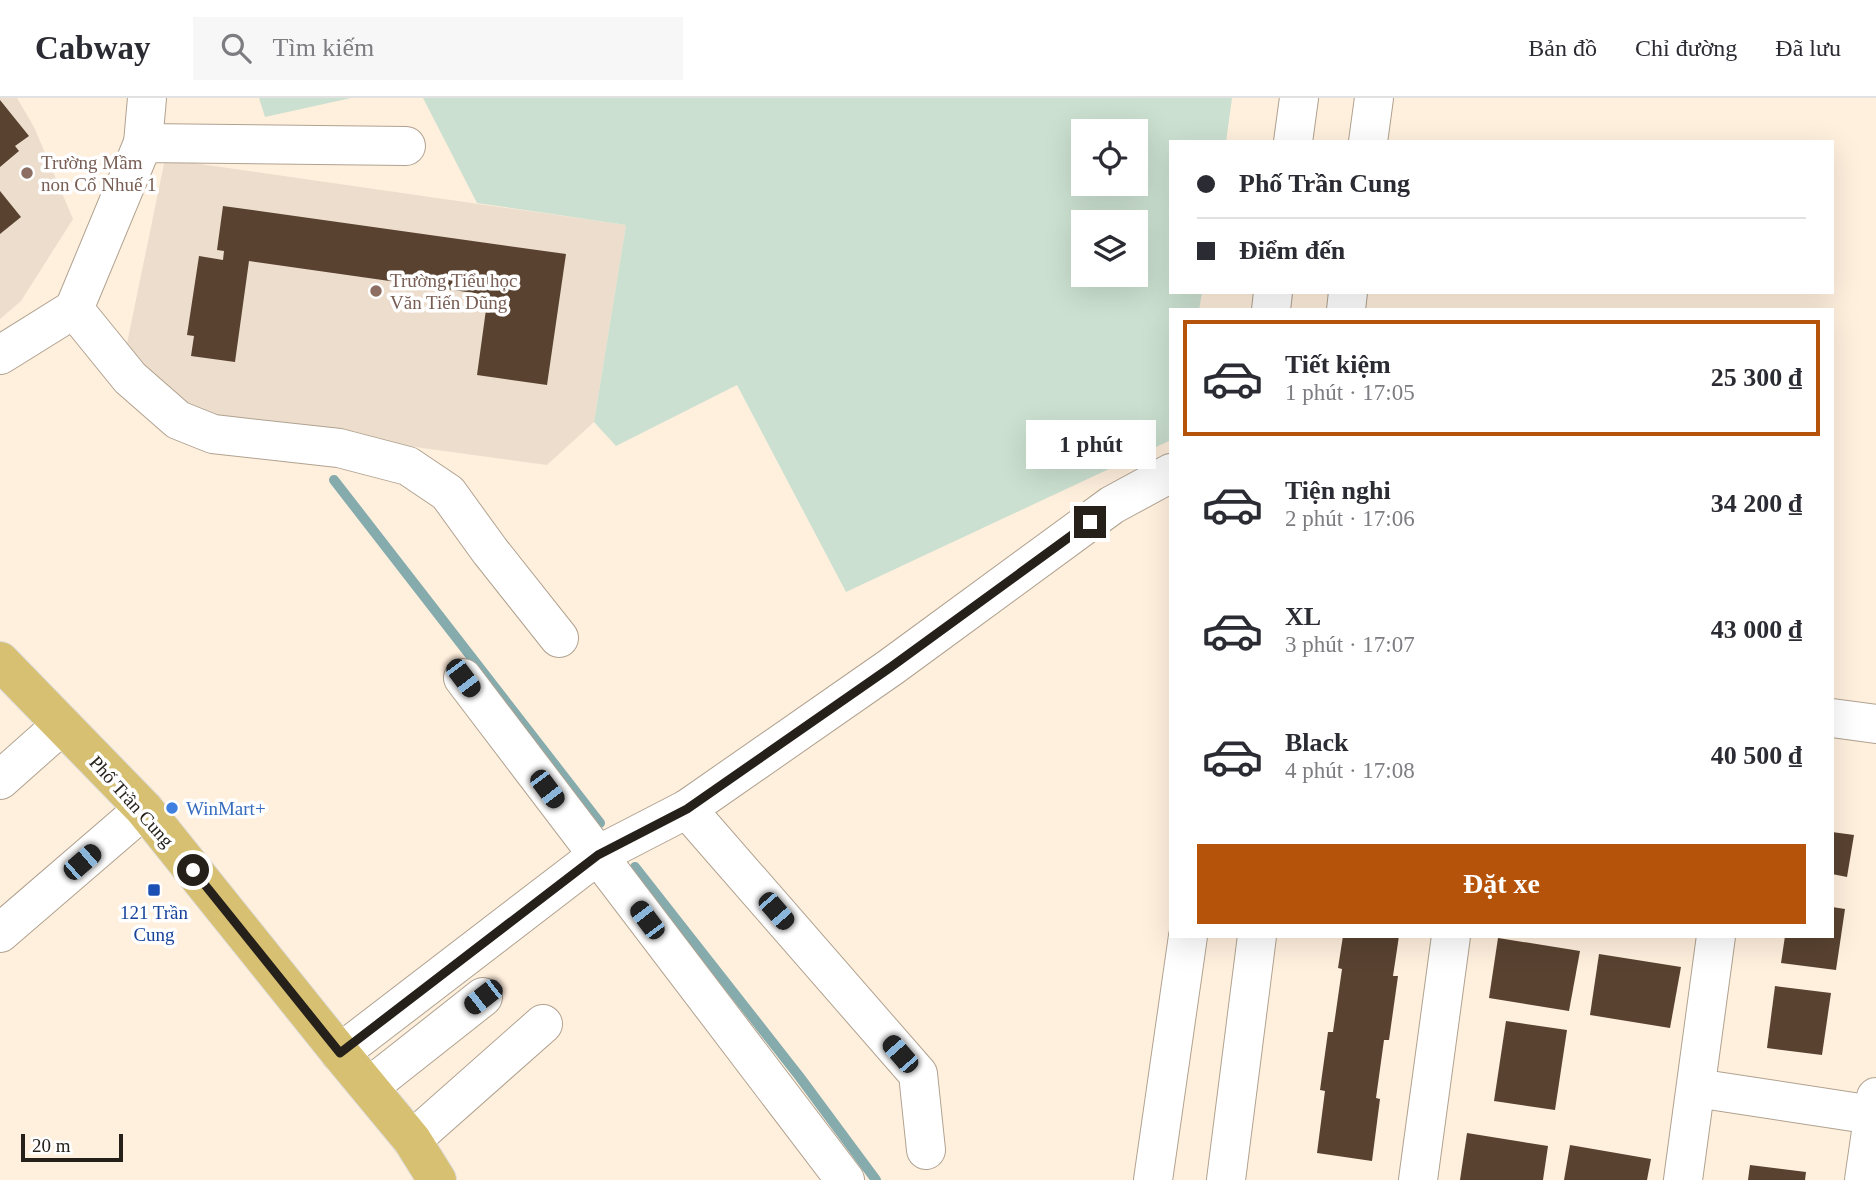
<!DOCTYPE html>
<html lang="vi">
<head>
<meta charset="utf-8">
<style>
	:root { --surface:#fff; --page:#f7f7f7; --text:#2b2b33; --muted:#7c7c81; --line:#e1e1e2; --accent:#b45309 }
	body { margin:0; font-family:Georgia,serif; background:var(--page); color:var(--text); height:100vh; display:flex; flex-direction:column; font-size:26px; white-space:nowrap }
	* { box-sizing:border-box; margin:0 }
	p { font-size:23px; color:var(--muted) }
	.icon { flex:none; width:38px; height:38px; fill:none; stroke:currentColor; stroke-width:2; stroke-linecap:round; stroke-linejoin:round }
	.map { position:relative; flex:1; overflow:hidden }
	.drawer { position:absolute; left:1169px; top:210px; width:665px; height:630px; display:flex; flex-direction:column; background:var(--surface); border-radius:0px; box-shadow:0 7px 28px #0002 }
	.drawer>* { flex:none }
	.guide { position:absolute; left:1169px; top:42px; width:665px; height:154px; border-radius:0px; box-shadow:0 7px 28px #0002; display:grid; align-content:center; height:154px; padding:0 28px; background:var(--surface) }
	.fabs { position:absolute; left:1071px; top:21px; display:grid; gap:14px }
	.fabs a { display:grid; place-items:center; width:77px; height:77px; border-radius:0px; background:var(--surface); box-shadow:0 7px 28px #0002; font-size:35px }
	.scale { position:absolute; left:21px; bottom:18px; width:102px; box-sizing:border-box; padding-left:7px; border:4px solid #26201a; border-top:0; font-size:19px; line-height:24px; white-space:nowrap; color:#26201a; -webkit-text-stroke:5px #fff; paint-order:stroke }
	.end { position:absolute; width:32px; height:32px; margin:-16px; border:9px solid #26201a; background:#fff; box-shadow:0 0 0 4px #fff }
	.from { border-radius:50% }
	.bubble { position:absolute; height:49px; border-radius:0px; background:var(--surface); box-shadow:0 7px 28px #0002; font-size:23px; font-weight:800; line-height:49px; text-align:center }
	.car { position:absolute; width:21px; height:42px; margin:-21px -10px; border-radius:9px; box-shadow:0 0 5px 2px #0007; background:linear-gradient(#222 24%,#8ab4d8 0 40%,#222 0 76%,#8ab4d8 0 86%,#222 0) }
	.guide b { display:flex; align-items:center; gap:24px; height:66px; font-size:26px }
	.guide b+b { border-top:2px solid var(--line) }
	.guide i { width:18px; height:18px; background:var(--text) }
	ul { padding:12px 0 0; list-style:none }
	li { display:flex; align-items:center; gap:21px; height:116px; margin:0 14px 10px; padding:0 14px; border:4px solid transparent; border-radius:0px }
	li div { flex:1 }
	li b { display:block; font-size:26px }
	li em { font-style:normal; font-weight:800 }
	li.current { border-color:var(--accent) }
	li>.icon { width:63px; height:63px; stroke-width:1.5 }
	.button { display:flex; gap:14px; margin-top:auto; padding:14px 28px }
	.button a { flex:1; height:80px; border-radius:0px; background:var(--accent); color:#fff; font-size:28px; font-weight:800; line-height:80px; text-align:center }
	header { display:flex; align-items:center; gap:42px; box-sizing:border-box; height:98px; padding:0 35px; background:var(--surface); border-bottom:2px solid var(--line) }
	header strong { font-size:33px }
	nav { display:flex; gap:38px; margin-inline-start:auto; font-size:24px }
	.search { width:490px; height:63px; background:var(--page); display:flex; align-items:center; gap:18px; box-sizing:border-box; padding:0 24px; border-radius:0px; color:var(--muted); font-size:26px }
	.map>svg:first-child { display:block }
	.education { fill:#edddcc }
	.green { fill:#cbe0d0; fill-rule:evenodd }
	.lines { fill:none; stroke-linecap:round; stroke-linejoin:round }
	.stream { stroke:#85abad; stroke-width:10 }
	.building { fill:#594230 }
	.minor-casing { stroke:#b0a290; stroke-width:40 }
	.major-casing { stroke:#dcdbda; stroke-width:40 }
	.minor { stroke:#fff; stroke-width:38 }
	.major { stroke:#d7c071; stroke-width:38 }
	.route { stroke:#26201a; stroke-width:9 }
	.education-dot { fill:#8d6e63; stroke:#fff; stroke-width:2.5 }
	.shop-dot { fill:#3f7fe0; stroke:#fff; stroke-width:2.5 }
	.transit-dot { fill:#1a4fb4; stroke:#fff; stroke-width:2.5 }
	.labels { text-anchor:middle; stroke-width:7; stroke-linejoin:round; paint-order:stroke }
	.education-label { font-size:19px; fill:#785e54; stroke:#fff; text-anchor:start }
	.street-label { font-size:19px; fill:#26201a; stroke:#fff }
	.shop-label { font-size:19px; fill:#366cbe; stroke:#fff; text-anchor:start }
	.transit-label { font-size:19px; fill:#164399; stroke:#fff }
</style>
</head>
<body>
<header>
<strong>Cabway</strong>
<div class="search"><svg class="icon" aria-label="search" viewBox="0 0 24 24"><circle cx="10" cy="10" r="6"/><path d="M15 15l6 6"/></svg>Tìm kiếm</div>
<nav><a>Bản đồ</a><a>Chỉ đường</a><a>Đã lưu</a></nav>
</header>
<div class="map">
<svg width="1876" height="1082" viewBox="0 0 1876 1082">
	<rect width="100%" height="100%" fill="#ffefdd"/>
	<!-- education -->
	<g class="education">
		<polygon points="0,0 17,0 34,29 73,121 21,203 0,221"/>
		<polygon points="165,61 626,127 594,324 547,367 196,319 124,260"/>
	</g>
	<!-- green -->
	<g class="green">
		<polygon points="259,0 351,0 265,19"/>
		<path d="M423 0H1232L1226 44H1171V194H1202L1199 212H1171V342L846 494 737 287 616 348 594 324 626 127 477 105ZM1083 33H1136V86H1083ZM1136 124V177H1083V124Z"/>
	</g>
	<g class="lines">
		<!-- stream -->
		<g class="stream">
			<polyline points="334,382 600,725"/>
			<polyline points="635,769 799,978 876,1082"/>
		</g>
	</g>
	<!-- building -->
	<g class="building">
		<polygon points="0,2 29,38 15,48 19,53 0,69"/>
		<polygon points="0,93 21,119 0,136"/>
		<polygon points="223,108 566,156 547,287 477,277 488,197 249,163 235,264 191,258 194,238 187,237 199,158 223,162 224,153 217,152"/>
		<polygon points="1832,734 1854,737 1847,779 1832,776"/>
		<polygon points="1832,809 1845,811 1836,872 1781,865 1785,838 1832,838"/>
		<polygon points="1343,838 1399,838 1393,878 1398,878 1389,942 1384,942 1376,1000 1380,1001 1372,1063 1317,1055 1325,993 1320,992 1328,934 1333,934 1342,871 1338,870"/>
		<polygon points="1498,840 1580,853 1569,913 1489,900"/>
		<polygon points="1599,856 1681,869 1670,930 1590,917"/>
		<polygon points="1775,888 1831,895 1822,957 1767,950"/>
		<polygon points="1506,923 1567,932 1555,1012 1494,1003"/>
		<polygon points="1467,1035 1548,1048 1543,1082 1460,1082"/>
		<polygon points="1570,1047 1651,1061 1647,1082 1564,1082"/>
		<polygon points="1750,1067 1806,1074 1805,1082 1748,1082"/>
	</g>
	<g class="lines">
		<defs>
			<g id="minor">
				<polyline points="1293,44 1299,0"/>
				<polyline points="1368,44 1374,0"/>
				<polyline points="143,45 147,0"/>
				<polyline points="74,211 130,280 178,322 213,336 339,350 408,368 448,395 490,453 559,540"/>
				<polyline points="1271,212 1273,194"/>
				<polyline points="1346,212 1348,194"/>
				<polyline points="0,257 74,211 143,45 406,48"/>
				<polyline points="463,580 845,1082"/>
				<polyline points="1832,620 1876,626"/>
				<polyline points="0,682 62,627"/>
				<polyline points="687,711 918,976 926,1052"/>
				<polyline points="0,835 144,711"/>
				<polyline points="340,955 598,757 687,711 891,569 1112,407 1171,375"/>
				<polyline points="369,989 483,899"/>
				<polyline points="1696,990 1873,1017"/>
				<polyline points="412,1042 543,926"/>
				<polyline points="1153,1082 1188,838"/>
				<polyline points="1226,1082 1257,838"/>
				<polyline points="1418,1082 1451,838"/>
				<polyline points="1683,1082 1716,838"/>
				<polyline points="1864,1082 1876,999"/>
			</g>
			<polyline id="major" points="0,563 144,711 340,955 412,1042 437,1082"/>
		</defs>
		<!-- minor casing -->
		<use href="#minor" class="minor-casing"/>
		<!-- major casing -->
		<use href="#major" class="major-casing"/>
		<!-- minor -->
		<use href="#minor" class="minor"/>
		<!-- major -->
		<use href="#major" class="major"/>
	</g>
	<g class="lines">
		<!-- route -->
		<polyline class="route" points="193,772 340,955 598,757 687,711 891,569 1090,424"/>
	</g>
	<!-- markers -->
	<g class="education-dot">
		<circle cx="27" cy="75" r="7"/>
		<circle cx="376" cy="193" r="7"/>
	</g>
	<circle class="shop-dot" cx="172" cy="710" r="7"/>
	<rect class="transit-dot" x="147" y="785" width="14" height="14" rx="3.5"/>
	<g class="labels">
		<!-- education labels -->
		<g class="education-label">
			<text x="41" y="71">Trường Mầm<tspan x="41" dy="22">non Cổ Nhuế 1</tspan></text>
			<text x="390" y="189">Trường Tiểu học<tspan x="390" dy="22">Văn Tiến Dũng</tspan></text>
		</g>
		<!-- street labels -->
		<g class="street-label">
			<text transform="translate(132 703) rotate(48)" y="7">Phố Trần Cung</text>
		</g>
		<!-- shop labels -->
		<g class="shop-label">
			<text x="186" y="717">WinMart+</text>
		</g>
		<!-- transit labels -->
		<g class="transit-label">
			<text x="154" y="821">121 Trần<tspan x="154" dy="22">Cung</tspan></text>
		</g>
	</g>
</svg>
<div class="fabs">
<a><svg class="icon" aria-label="locate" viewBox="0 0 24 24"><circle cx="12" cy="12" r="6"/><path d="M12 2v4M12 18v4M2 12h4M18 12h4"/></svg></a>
<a><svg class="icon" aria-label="layers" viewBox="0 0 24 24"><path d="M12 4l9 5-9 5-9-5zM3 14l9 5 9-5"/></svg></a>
</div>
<div class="scale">20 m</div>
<i class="end from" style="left:193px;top:772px"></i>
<i class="end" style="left:1090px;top:424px"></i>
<div class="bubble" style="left:1026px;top:322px;width:130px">1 phút</div>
<i class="car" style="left:463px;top:580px;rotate:143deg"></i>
<i class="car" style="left:547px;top:691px;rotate:143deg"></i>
<i class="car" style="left:82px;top:764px;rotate:49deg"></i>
<i class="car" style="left:776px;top:813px;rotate:139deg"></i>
<i class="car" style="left:647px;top:822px;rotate:323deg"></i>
<i class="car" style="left:483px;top:899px;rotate:232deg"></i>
<i class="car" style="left:900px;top:956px;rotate:319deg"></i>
<div class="guide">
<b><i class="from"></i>Phố Trần Cung</b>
<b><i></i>Điểm đến</b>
</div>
<section class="drawer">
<ul>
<li class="current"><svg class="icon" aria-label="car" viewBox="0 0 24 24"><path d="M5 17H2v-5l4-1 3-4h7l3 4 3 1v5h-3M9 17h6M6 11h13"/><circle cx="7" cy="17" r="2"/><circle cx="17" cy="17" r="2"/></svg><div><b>Tiết kiệm</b><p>1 phút · 17:05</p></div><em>25 300 ₫</em></li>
<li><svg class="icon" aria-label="car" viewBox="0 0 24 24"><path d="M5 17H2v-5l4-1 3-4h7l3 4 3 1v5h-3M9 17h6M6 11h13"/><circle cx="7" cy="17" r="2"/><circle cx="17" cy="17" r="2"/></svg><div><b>Tiện nghi</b><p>2 phút · 17:06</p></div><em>34 200 ₫</em></li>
<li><svg class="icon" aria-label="car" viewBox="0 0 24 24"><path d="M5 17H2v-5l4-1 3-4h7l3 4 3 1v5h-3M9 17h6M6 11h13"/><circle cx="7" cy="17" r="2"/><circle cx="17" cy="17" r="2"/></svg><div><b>XL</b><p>3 phút · 17:07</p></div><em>43 000 ₫</em></li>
<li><svg class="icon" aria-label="car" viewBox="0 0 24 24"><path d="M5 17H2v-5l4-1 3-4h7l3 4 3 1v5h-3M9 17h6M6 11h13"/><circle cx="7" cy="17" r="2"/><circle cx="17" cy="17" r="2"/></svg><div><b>Black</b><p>4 phút · 17:08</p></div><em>40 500 ₫</em></li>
</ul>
<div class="button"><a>Đặt xe</a></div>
</section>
</div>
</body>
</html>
